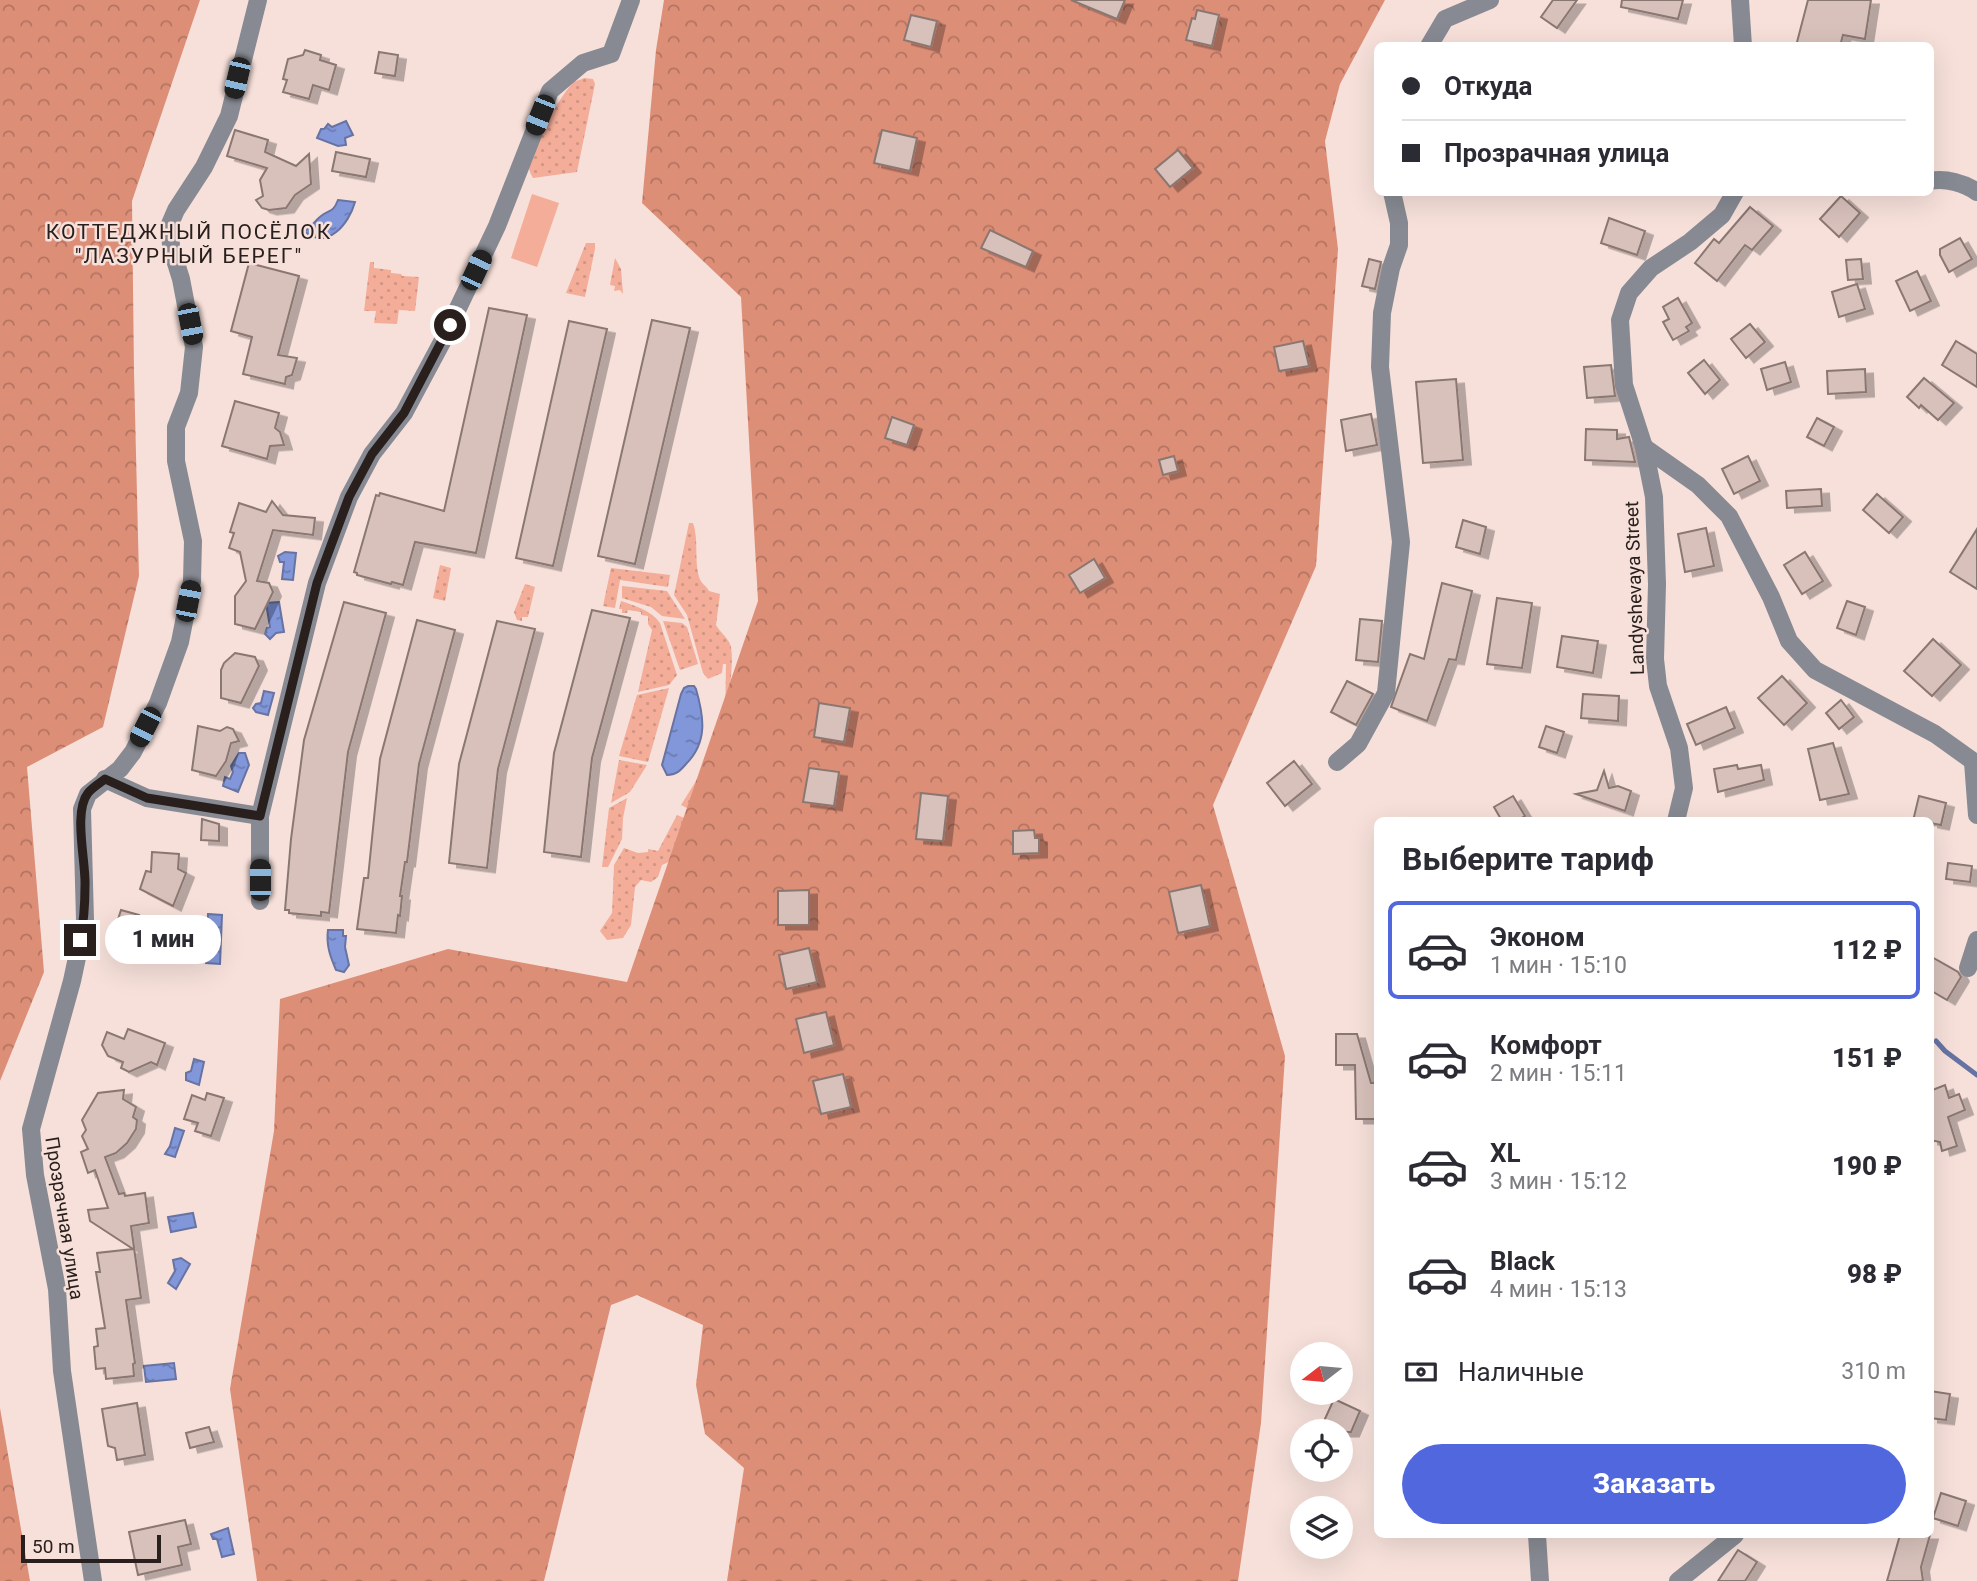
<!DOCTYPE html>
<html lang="ru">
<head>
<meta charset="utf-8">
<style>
	:root { --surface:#fff; --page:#f7f7f7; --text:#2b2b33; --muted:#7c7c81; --line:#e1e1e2; --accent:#5067dd }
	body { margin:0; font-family:Roboto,sans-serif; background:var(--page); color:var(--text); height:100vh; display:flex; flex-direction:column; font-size:26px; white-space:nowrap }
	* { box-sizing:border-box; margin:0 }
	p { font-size:23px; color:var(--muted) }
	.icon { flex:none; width:38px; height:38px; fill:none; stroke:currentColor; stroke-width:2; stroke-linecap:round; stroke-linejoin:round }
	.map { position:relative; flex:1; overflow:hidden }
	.panel { position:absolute; left:1374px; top:817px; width:560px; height:721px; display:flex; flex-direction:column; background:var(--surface); border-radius:10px; box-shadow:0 7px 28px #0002 }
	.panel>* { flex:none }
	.top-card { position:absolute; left:1374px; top:42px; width:560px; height:154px; border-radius:10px; box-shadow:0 7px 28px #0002; display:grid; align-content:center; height:154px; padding:0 28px; background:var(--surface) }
	.needle { width:46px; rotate:254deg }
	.controls { position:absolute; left:1290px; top:1342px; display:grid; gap:14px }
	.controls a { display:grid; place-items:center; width:63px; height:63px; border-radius:50%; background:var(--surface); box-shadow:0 7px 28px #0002; font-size:35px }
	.scale { position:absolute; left:21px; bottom:18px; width:140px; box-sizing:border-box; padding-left:7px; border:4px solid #29201e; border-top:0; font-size:19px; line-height:24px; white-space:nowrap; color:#29201e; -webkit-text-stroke:5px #f7e0da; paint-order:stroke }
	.end { position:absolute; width:32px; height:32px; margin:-16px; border:9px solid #29201e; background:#fff; box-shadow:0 0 0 4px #fff }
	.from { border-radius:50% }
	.bubble { position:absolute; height:49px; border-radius:24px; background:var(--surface); box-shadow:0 7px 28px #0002; font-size:23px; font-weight:800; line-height:49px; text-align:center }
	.car { position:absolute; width:21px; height:42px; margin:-21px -10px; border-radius:9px; box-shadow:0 0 5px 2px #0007; background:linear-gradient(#222 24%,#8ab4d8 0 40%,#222 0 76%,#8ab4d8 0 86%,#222 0) }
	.top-card b { display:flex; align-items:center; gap:24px; height:66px; font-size:26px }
	.top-card b+b { border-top:2px solid var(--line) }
	.top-card i { width:18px; height:18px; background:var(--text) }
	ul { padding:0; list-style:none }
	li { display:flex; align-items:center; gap:21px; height:98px; margin:0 14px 10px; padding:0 14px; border:4px solid transparent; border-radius:10px }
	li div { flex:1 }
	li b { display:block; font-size:26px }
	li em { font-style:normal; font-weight:800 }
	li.on { border-color:var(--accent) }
	li>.icon { width:63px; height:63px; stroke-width:1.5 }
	h2 { padding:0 28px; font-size:32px; line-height:84px }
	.pay { display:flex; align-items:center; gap:18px; height:77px; padding:0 28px; font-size:26px }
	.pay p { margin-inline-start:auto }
	.action { display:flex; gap:14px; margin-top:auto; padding:14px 28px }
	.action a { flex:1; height:80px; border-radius:42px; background:var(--accent); color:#fff; font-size:28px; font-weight:800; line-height:80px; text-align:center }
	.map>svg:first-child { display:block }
	.grass { fill:url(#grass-dots) }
	.forest { fill:url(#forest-crowns) }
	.pitch { fill:#f3ad98 }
	.water { fill:url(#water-ripples); stroke:#6773a2; stroke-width:2 }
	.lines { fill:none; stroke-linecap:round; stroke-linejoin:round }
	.stream { stroke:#6773a2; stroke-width:5 }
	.building { fill:#d8c1bb; stroke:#8b7771; stroke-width:2; filter:url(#shadow) }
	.minor { stroke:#878a92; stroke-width:18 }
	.route { stroke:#29201e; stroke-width:9 }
	.labels { text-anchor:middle; stroke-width:5; stroke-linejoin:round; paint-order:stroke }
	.street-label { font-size:19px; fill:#29201e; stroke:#f7e0da }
	.neighbourhood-label { font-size:21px; letter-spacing:2px; fill:#29201e; stroke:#f7e0da }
</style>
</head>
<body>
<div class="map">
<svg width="1977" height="1581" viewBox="0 0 1977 1581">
	<defs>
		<pattern id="grass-dots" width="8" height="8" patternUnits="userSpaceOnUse" patternTransform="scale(1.75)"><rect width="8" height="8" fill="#f3ad98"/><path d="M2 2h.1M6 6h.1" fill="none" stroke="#d09583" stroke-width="1.8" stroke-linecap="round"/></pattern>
		<pattern id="forest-crowns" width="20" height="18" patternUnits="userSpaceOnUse" patternTransform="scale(1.75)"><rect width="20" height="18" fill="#dd8e77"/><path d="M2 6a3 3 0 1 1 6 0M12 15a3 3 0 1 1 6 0" fill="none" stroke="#b37461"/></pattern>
		<pattern id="water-ripples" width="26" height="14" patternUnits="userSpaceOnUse" patternTransform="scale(1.75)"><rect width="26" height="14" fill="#8296da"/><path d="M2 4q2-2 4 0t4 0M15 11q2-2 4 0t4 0" fill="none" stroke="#6a7ab0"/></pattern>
		<filter id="shadow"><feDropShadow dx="8" dy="4.5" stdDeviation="0" flood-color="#0004"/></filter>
	</defs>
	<rect width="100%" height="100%" fill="#f7e0da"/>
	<!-- grass -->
	<g class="grass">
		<path d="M584 78 593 79 595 84 577 172 533 178C530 173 528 168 529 162 532 147 562 92 574 82 576 81 582 79 584 78Z"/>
		<polygon points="586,243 595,243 595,249 585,297 566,293"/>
		<polygon points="615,258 621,269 623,294 620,290 614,291 615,286 610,285"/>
		<polygon points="370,262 374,262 374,268 391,270 391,273 401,274 402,276 419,277 415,311 399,310 397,324 374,323 376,311 364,311"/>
		<path d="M689 523H693C699 540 694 560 699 577 701 584 706 585 709 591L720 594 716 625C720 632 730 640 731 647 734 666 728 687 731 706 733 718 743 728 740 742 736 760 727 760 721 773 706 804 697 853 662 865L658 877 651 882 641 880 635 887 631 925 623 938 607 940 600 931 612 913 614 865 624 848 638 853 648 852V849L658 851 677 815 689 820 693 811 681 805 716 749 725 726 726 664H723L722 673 708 679 703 673 687 615 674 595Z"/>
		<polygon points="440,565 451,568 445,601 433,598"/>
		<polygon points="611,568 670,575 668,587 620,580 615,608 603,606"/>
		<polygon points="525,584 535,587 528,617 522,617 522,621 517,620 514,612"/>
		<polygon points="622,586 667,591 685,619 662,616 651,607 622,598"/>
		<path d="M621 601C635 606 651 610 660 623L677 675 669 685 638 692 652 630 648 624V616L641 615V612L628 610 627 613H622V609H619Z"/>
		<polygon points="663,621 682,623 687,627 698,664 680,670"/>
		<polygon points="669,688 648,762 619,756 637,695"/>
		<polygon points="619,760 647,765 630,792 611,803"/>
		<polygon points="627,798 623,818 622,839 608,867 602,867 609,808"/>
	</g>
	<!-- forest -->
	<g class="forest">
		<polygon points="0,0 200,0 132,201 134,372 139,576 103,727 27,767 44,972 0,1081"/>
		<polygon points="664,0 1385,0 1340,84 1325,141 1338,249 1316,566 1213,805 1285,1056 1261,1423 1238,1581 727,1581 744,1468 705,1434 696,1385 703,1325 637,1295 611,1305 544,1581 257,1581 230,1389 274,1131 280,999 448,949 627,982 758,601 741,297 642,203 656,50"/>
		<polygon points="0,1408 30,1581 0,1581"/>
	</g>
	<!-- pitch -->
	<polygon class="pitch" points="532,194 559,203 537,267 511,258"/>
	<!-- water -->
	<g class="water">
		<polygon points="346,121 353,135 345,138 346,145 338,146 317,138 321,129 324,129 328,124 332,127"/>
		<path d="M338 200 355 202C349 224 327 251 304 231 313 227 314 221 321 216 330 209 333 213 338 200Z"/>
		<polygon points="285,552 296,553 293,580 282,579 284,562 280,562 278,556"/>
		<polygon points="279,602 284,632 276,633 270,639 265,634 267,628 270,627 266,603"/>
		<path d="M688 686H694L696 689C704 717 708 742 686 764 680 771 676 775 667 775L662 765 681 694 684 688Z"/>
		<polygon points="264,691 274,693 268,715 256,712 253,708 256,704 261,703"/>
		<polygon points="239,753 245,753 249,765 238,792 223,786 225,777 230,779 233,772 231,766"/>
		<polygon points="208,914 222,915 220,964 206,963"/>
		<path d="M328 930H343V936H346L345 947 349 965 344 972 336 970C330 956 326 945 328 930Z"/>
		<polygon points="194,1059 204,1062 199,1085 186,1080 186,1073 191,1071"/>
		<polygon points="175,1128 184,1131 175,1157 165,1154 170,1146"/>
		<polygon points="193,1213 196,1227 171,1232 168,1217"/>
		<polygon points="181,1258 190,1264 176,1289 168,1283 175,1271 173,1260"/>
		<polygon points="174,1363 176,1379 146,1382 144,1366"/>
		<polygon points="228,1528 234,1554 222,1557 217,1539 213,1539 211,1534"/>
	</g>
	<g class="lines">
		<!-- stream -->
		<polyline class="stream" points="1936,1041 1945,1051 1977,1075"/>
	</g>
	<!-- building -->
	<g class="building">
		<polygon points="1071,0 1125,0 1117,19"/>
		<polygon points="1553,0 1577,0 1557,28 1541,17"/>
		<polygon points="1622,0 1683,0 1678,19 1621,7"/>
		<polygon points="1808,0 1871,0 1865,39 1843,35 1840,46 1796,46"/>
		<polygon points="1197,10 1219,15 1212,46 1186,40 1192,18 1195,19"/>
		<polygon points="911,15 937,21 931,47 904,40"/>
		<polygon points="305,50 321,55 320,60 336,65 329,90 313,85 309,99 283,92 287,80 283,79 288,59 303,55"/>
		<polygon points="379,52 398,55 395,76 375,73"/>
		<polygon points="235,130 268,140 265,152 296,166 309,154 311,184 295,195 286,208 269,210 262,208 256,200 263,196 260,180 267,168 227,156"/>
		<polygon points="882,130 917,138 910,171 874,163"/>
		<polygon points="1178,150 1193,168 1170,187 1155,169"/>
		<polygon points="336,152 370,159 366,177 332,171"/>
		<polygon points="1841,196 1860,213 1839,237 1820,219"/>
		<polygon points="1750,207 1773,226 1752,250 1745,245 1717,281 1695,263 1714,239 1719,243"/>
		<polygon points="1609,218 1645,231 1637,255 1601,243"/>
		<polygon points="990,230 1033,251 1026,267 981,248"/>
		<polygon points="1960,238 1972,259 1949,272 1940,255 1940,249"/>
		<polygon points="1369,259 1381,262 1375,289 1362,286"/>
		<polygon points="1861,259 1863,279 1848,280 1846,260"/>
		<polygon points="249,263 299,276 278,355 297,358 292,375 286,377 285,384 243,374 252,337 231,331"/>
		<polygon points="1917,271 1931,301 1910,311 1896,281"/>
		<polygon points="1857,284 1865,309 1839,317 1832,292"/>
		<polygon points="1678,298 1692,323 1686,327 1689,331 1673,340 1663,322 1669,319 1663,307"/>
		<polygon points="489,308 527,315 476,553 415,542 403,585 392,582 391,584 357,575 357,573 354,572 376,495 379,496 380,493 444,511"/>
		<polygon points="652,320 690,328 635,564 598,556"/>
		<polygon points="569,321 607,329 553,566 516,558"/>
		<polygon points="1750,324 1765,342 1746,358 1731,339"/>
		<polygon points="1303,341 1309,366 1279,371 1274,347"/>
		<polygon points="1956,341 1977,354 1977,387 1942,365"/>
		<polygon points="1704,360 1720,380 1705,394 1688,373"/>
		<polygon points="1785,362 1791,382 1767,390 1761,369"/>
		<polygon points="1611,365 1615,396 1587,398 1584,367"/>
		<polygon points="1865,369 1866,392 1828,394 1827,371"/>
		<polygon points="1924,378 1954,403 1938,420 1921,405 1919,408 1907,397"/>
		<polygon points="1456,379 1463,460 1423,463 1416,382"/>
		<polygon points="235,401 279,413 275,428 280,432 284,445 270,446 267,459 222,446"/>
		<polygon points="1371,414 1377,445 1346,451 1341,420"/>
		<polygon points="892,417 914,425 907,445 885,438"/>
		<polygon points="1817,418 1834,427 1824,446 1807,437"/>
		<polygon points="1586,429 1617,430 1617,439 1629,437 1635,462 1585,460"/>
		<polygon points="1174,456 1178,471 1163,475 1159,460"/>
		<polygon points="1748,456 1760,481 1734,494 1722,469"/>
		<polygon points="1821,489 1822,506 1787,508 1786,491"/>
		<polygon points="1877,494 1903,517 1889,533 1863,510"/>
		<polygon points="272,501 283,515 315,518 313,535 273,530 257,581 269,583 273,592 255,629 235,624 235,596 246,581 240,552 229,548 234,533 230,532 239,503 266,512"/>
		<polygon points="1463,520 1486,527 1480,554 1456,547"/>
		<polygon points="1706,528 1714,566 1685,572 1678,534"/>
		<polygon points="1977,529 1977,589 1950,572"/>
		<polygon points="1805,552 1823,581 1802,594 1784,565"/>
		<polygon points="1094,559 1105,578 1080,593 1069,575"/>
		<polygon points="1442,583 1472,591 1456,660 1449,659 1427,721 1391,707 1410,654 1424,659"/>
		<polygon points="1497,598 1532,603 1522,668 1487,664"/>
		<polygon points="1847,601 1865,607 1856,635 1837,628"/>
		<polygon points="344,602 386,613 348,752 329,913 321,912 321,916 289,913 289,910 285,910 291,839 304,740"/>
		<polygon points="592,610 630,618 592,758 581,857 544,852 554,753"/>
		<polygon points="1360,619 1382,621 1378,662 1356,660"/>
		<polygon points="417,620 455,630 419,764 407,862 405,862 400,896 402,896 400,916 398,915 396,933 357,929 364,878 368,878 380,759"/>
		<polygon points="497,621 535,629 498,769 487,868 449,863 459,764"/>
		<polygon points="1562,636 1598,641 1593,673 1557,667"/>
		<polygon points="1933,639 1961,665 1932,696 1904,671"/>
		<polygon points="235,653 255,657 259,666 241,703 221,698 221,670 224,663"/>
		<polygon points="1782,676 1807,703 1784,725 1758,698"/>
		<polygon points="1347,681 1373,694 1356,725 1331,712"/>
		<polygon points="1583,694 1619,696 1618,721 1581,718"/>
		<polygon points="1841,700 1854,717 1839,729 1826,713"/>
		<polygon points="819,703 850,708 844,742 814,737"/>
		<polygon points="1726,707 1735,728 1696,745 1687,724"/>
		<polygon points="198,726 220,731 227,727 233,729 239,741 231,743 226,761 216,776 192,770"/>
		<polygon points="1546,726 1564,732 1557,753 1539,747"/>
		<polygon points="1833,743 1849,794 1820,800 1808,749"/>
		<polygon points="1294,761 1312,784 1285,806 1267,783"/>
		<polygon points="1737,765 1738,769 1761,765 1764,780 1718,792 1714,769"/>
		<polygon points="809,768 839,772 834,806 803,802"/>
		<polygon points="1604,771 1609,788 1618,786 1631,791 1625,811 1576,794 1597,790"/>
		<polygon points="921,793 948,796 943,841 916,839"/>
		<polygon points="1513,796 1525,816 1516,821 1502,821 1494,807"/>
		<polygon points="1919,796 1946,803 1941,825 1930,823 1930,821 1913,821"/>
		<polygon points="202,819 219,824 219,841 201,840"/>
		<polygon points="1034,830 1035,838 1039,838 1039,853 1013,854 1013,831"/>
		<polygon points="152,852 179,854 178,869 186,873 173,906 140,889 146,871 151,872"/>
		<polygon points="1948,863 1972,866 1970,882 1946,879"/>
		<polygon points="1201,885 1210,926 1178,933 1169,892"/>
		<polygon points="809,890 809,925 778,925 778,891"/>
		<polygon points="121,910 139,915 134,935 115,929"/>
		<polygon points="809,948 817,982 786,989 779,955"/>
		<polygon points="1930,956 1958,972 1961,977 1947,1000 1930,990"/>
		<polygon points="826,1012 834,1045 804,1053 796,1019"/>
		<polygon points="128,1029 165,1043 157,1065 151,1062 129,1072 121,1068 123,1062 108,1056 102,1045 107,1032 124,1039"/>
		<polygon points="1336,1034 1357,1034 1371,1083 1376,1083 1376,1119 1356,1119 1355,1065 1336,1065"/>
		<polygon points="843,1074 851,1107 821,1114 813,1081"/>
		<polygon points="1945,1085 1949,1098 1959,1094 1965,1110 1948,1117 1957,1146 1942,1151 1940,1142 1930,1140 1930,1091"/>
		<polygon points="124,1090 123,1099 136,1107 133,1117 137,1120 136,1129 127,1143 116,1153 105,1157 119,1194 124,1193 125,1196 145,1193 149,1223 131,1226 141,1298 126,1300 135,1363 133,1364 134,1376 106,1379 105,1368 96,1369 94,1347 98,1346 96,1329 105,1328 96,1272 100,1272 97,1253 133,1249 90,1221 88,1210 108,1208 95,1170 88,1173 81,1152 88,1149 82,1136 86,1130 82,1120 98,1093"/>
		<polygon points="207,1093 224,1098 211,1136 195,1131 198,1123 184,1119 192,1095 205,1100"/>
		<polygon points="1930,1391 1950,1394 1946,1420 1930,1418"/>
		<polygon points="1334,1399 1360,1411 1351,1432 1319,1432"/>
		<polygon points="137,1403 145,1455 117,1460 115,1448 108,1446 102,1409"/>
		<polygon points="209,1427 214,1442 190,1448 186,1433"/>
		<polygon points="1941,1493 1966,1501 1958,1526 1933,1518"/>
		<polygon points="185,1520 191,1544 178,1547 182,1565 138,1575 129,1532"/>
		<polygon points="1900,1535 1930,1535 1921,1567 1923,1581 1887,1581"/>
		<polygon points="1738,1550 1757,1562 1745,1581 1718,1581"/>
	</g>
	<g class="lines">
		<!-- minor -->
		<g class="minor">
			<polyline points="1740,0 1743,46"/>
			<polyline points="1429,46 1445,19 1490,0"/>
			<path d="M1930 181C1946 178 1964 183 1977 192"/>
			<polyline points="1644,447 1698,485 1729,516 1771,597 1789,641 1815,670 1935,734 1977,764"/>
			<polyline points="1337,762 1358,744 1386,693 1401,542 1380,367 1382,313 1391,268 1399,245 1399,223 1392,192"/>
			<polyline points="1973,762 1977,815"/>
			<polyline points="105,779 147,798 260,816 260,901"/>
			<polyline points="260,816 317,583 349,497 372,454 404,413 442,342 497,226 550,91 583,63 611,54 631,0"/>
			<polyline points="1676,821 1684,788 1679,748 1658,686 1655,659 1657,584 1654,497 1644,447 1624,385 1620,320 1629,293 1651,268 1690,242 1722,215 1735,192"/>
			<polyline points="1968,968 1977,940"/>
			<polyline points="1537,1535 1540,1581"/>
			<polyline points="93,1581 62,1371 57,1289 35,1175 31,1129 72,981 85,920 82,809 88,794 120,769 133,752 158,703 180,642 192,581 193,541 176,461 176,427 189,393 194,347 181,279 171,247 170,224 176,210 204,167 229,116 258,0"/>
			<polyline points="1678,1581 1735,1535"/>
		</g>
	</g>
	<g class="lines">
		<!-- route -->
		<path class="route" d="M80 940C84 922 85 904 85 885 86 862 73 812 88 793 92 788 100 783 105 779L147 798 260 816 317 583 349 497 372 454 404 413 450 325"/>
	</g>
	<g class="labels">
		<!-- street labels -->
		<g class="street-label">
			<text transform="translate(1634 588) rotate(-92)" y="7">Landyshevaya Street</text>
			<text transform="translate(65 1218) rotate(81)" y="7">Прозрачная улица</text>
		</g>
		<!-- neighbourhood labels -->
		<g class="neighbourhood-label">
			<text x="189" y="239">КОТТЕДЖНЫЙ ПОСЁЛОК<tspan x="189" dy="24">"ЛАЗУРНЫЙ БЕРЕГ"</tspan></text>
		</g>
	</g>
</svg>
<div class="controls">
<a><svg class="needle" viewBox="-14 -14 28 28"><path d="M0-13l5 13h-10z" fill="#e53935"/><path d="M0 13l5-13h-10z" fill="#7c7c81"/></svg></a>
<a><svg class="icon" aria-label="locate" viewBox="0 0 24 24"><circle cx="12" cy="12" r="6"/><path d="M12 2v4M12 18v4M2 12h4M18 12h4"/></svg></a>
<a><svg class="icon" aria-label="layers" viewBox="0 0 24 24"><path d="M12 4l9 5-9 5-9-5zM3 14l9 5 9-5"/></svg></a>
</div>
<div class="scale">50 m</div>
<i class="end from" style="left:450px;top:325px"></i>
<i class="end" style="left:80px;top:940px"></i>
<div class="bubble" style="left:105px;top:915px;width:116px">1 мин</div>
<i class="car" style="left:237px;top:78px;rotate:193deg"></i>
<i class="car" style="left:540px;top:115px;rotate:202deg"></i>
<i class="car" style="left:476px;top:270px;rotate:25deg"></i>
<i class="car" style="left:190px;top:324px;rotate:169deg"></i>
<i class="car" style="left:188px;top:601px;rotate:11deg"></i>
<i class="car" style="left:145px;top:727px;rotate:207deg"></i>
<i class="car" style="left:260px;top:880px;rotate:0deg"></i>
<div class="top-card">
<b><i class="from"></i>Откуда</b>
<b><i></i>Прозрачная улица</b>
</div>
<section class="panel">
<h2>Выберите тариф</h2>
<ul>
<li class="on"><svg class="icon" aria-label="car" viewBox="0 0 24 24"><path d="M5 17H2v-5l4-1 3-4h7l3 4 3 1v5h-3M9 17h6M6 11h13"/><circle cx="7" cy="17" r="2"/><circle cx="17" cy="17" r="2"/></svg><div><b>Эконом</b><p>1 мин · 15:10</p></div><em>112 ₽</em></li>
<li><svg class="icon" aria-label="car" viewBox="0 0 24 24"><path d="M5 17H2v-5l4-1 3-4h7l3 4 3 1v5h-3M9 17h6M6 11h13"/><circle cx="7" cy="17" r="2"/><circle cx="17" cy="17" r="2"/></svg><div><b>Комфорт</b><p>2 мин · 15:11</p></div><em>151 ₽</em></li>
<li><svg class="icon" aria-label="car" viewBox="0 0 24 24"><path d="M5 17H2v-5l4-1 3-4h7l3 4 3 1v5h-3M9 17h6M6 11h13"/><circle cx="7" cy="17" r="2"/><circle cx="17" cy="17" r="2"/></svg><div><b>XL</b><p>3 мин · 15:12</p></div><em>190 ₽</em></li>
<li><svg class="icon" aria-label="car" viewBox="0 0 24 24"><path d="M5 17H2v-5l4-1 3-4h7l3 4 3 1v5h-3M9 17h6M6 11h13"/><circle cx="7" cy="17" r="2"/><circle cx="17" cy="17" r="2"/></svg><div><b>Black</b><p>4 мин · 15:13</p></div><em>98 ₽</em></li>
</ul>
<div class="pay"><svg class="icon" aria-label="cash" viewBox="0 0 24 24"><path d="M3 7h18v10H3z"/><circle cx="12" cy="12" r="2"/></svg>Наличные<p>310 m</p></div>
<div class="action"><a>Заказать</a></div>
</section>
</div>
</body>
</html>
